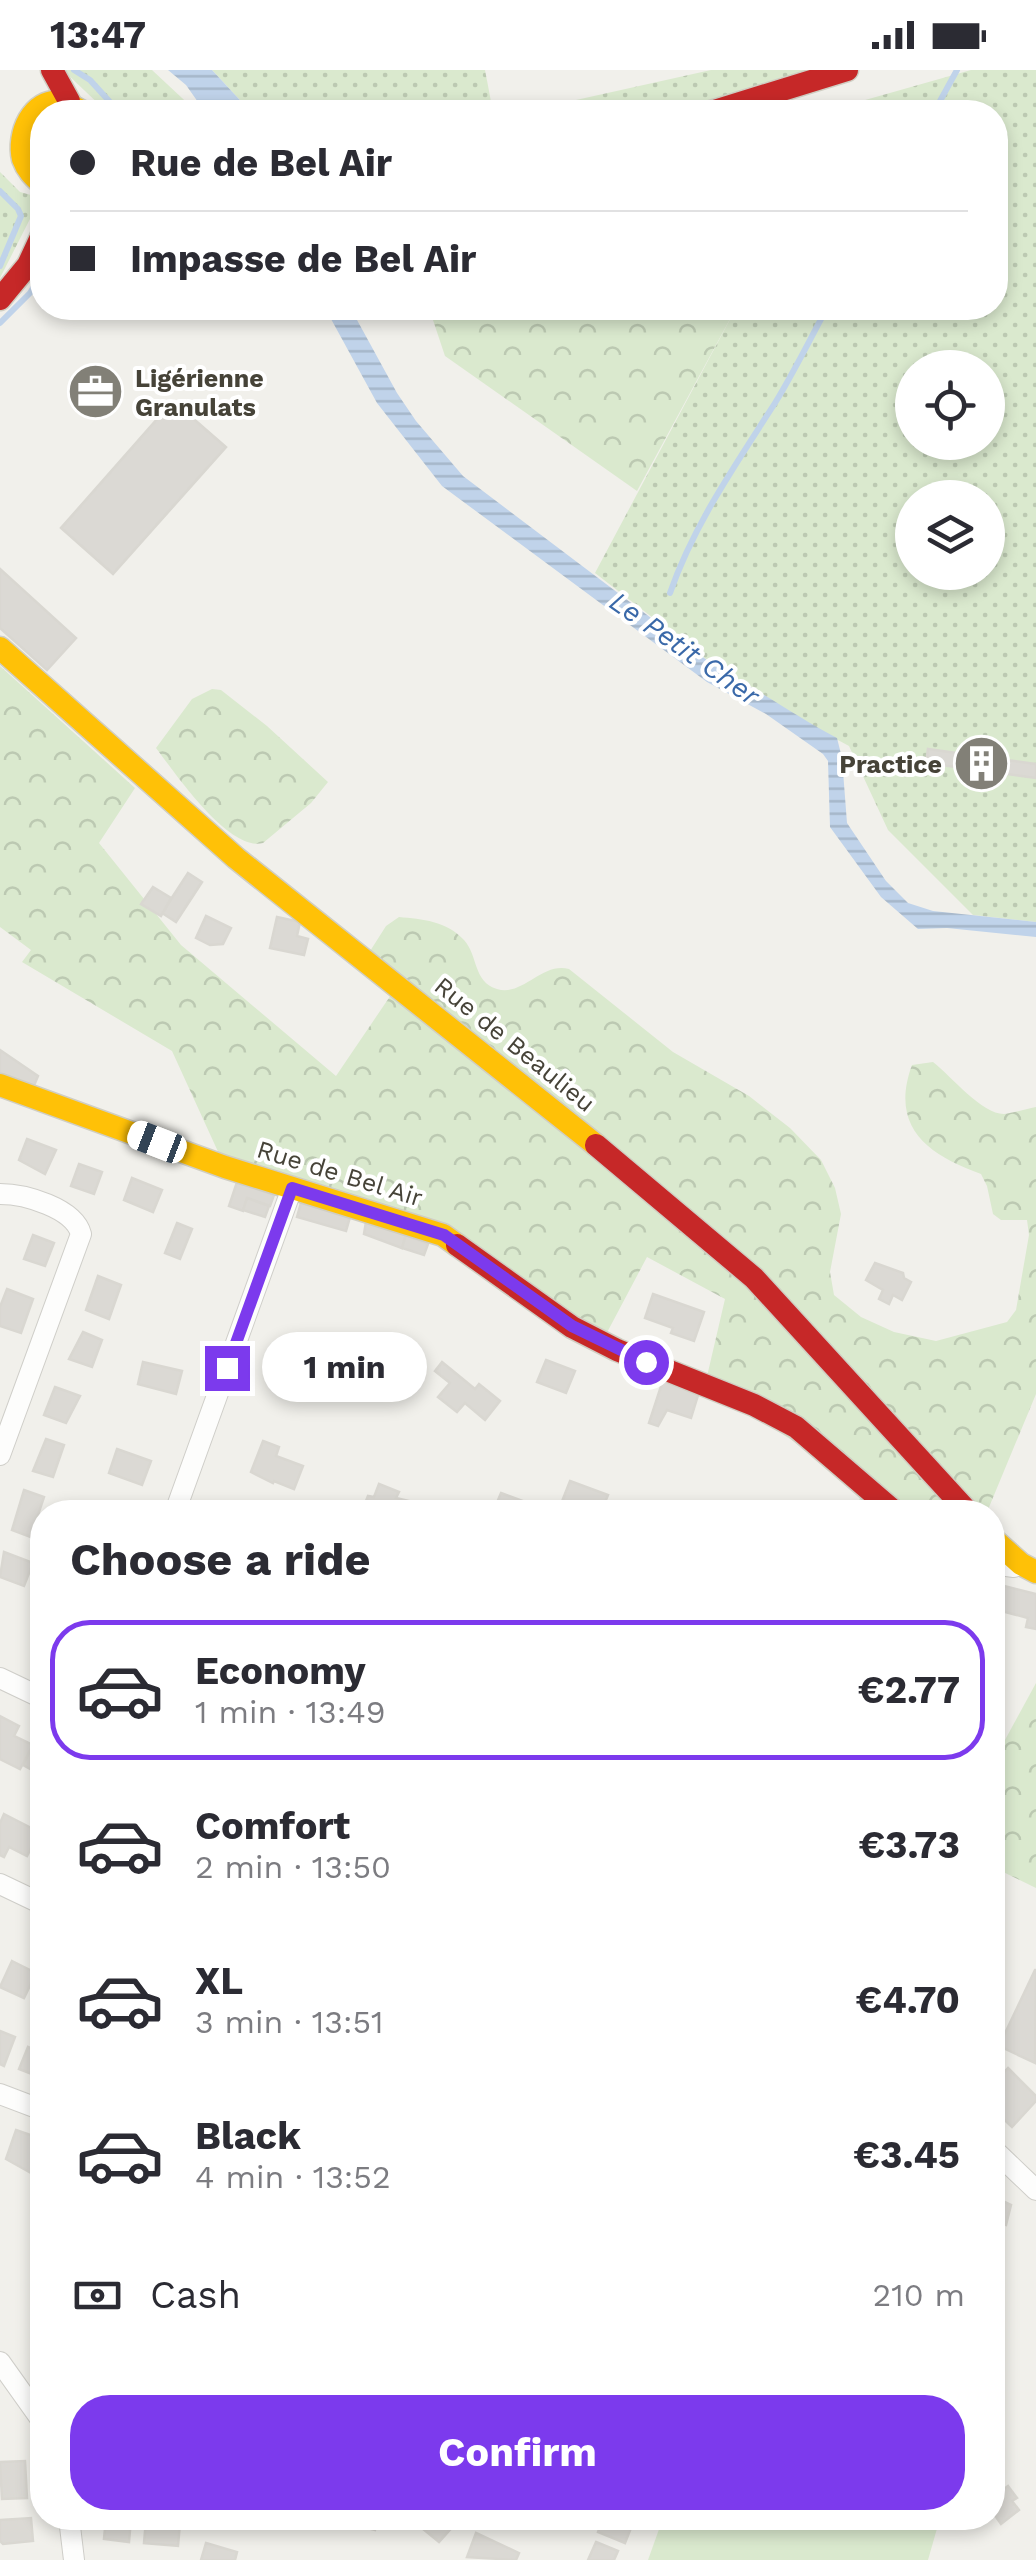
<!DOCTYPE html>
<html lang="en">
<head>
<meta charset="utf-8">
<style>
	:root { --surface:#fff; --page:#f7f7f7; --text:#2b2b33; --muted:#7c7c81; --line:#e1e1e2; --accent:#7c3aed }
	body { margin:0; font-family:"Work Sans",sans-serif; background:var(--page); color:var(--text); height:100vh; display:flex; flex-direction:column; font-size:38px; white-space:nowrap }
	* { box-sizing:border-box; margin:0 }
	p { font-size:32px; color:var(--muted) }
	.icon { flex:none; width:55px; height:55px; fill:none; stroke:currentColor; stroke-width:2; stroke-linecap:round; stroke-linejoin:round }
	.map { position:relative; flex:1; overflow:hidden }
	.side { position:absolute; left:30px; top:1430px; width:975px; height:1030px; display:flex; flex-direction:column; background:var(--surface); border-radius:40px; box-shadow:0 5px 15px #0003 }
	.side>* { flex:none }
	.guide { position:absolute; left:30px; top:30px; width:978px; height:220px; border-radius:40px; box-shadow:0 5px 15px #0003; display:grid; align-content:center; height:220px; padding:0 40px; background:var(--surface) }
	.buttons { position:absolute; left:895px; top:280px; display:grid; gap:20px }
	.buttons a { display:grid; place-items:center; width:110px; height:110px; border-radius:50%; background:var(--surface); box-shadow:0 5px 15px #0003; font-size:50px }
	.end { position:absolute; width:45px; height:45px; margin:-22px; border:12px solid #7c3aed; background:#fff; box-shadow:0 0 0 5px #fff }
	.from { border-radius:50% }
	.bubble { position:absolute; height:70px; border-radius:35px; background:var(--surface); box-shadow:0 5px 15px #0003; font-size:32px; font-weight:700; line-height:70px; text-align:center }
	.car { position:absolute; width:30px; height:60px; margin:-30px -15px; border-radius:12px; box-shadow:0 0 8px 2px #0007; background:linear-gradient(#fff 24%,#345 0 40%,#fff 0 76%,#345 0 86%,#fff 0) }
	.guide b { display:flex; align-items:center; gap:35px; height:95px; font-size:38px }
	.guide b+b { border-top:2px solid var(--line) }
	.guide i { width:25px; height:25px; background:var(--text) }
	ul { padding:0; list-style:none }
	li { display:flex; align-items:center; gap:30px; height:140px; margin:0 20px 15px; padding:0 20px; border:5px solid transparent; border-radius:40px }
	li div { flex:1 }
	li b { display:block; font-size:38px }
	li em { font-style:normal; font-weight:700 }
	li.active { border-color:var(--accent) }
	li>.icon { width:90px; height:90px; stroke-width:1.5 }
	h2 { padding:0 40px; font-size:45px; line-height:120px }
	.pay { display:flex; align-items:center; gap:25px; height:110px; padding:0 40px; font-size:38px }
	.pay p { margin-inline-start:auto }
	.button { display:flex; gap:20px; margin-top:auto; padding:20px 40px }
	.button a { flex:1; height:115px; border-radius:40px; background:var(--accent); color:#fff; font-size:40px; font-weight:700; line-height:115px; text-align:center }
	.status { display:flex; justify-content:space-between; align-items:center; height:70px; padding:0 50px; background:var(--surface); direction:ltr }
	.status svg { height:28px; fill:currentColor }
	.map>svg:first-child { display:block }
	.grass { fill:url(#grass-dots); fill-rule:evenodd }
	.forest { fill:url(#forest-crowns) }
	.garden { fill:#dae9ce }
	.water { fill:url(#water-rules) }
	.lines { fill:none; stroke-linecap:round; stroke-linejoin:round }
	.stream { stroke:#c0d3ea; stroke-width:6 }
	.building { fill:#dbd9d4; stroke:#d9d7d1; stroke-width:2.5 }
	.street-casing { stroke:#cfcec9; stroke-width:22 }
	.slow-casing { stroke:#d0cec3; stroke-width:25 }
	.jam-casing { stroke:#d0cec3; stroke-width:25 }
	.street { stroke:#fdfdfc; stroke-width:20 }
	.slow { stroke:#ffc107; stroke-width:22 }
	.jam { stroke:#c62828; stroke-width:22 }
	.route { stroke:#7c3aed; stroke-width:12 }
	.labels { text-anchor:middle; stroke-width:8; stroke-linejoin:round; paint-order:stroke }
	.poi-label { font-size:25px; font-weight:bold; fill:#464338; stroke:#fff; text-anchor:start }
	.street-label { font-size:25px; fill:#464338; stroke:#fff }
	.water-label { font-size:28px; font-style:italic; fill:#3a69a9; stroke:#fff }
</style>
</head>
<body>
<div class="status"><b>13:47</b><svg viewBox="0 0 49 12"><path d="M0 12V9h3v3zM5 12V6h3v6zM10 12V3h3v9zM15 12V0h3v12zM26 1h20v11H26zM47 4h2v5h-2z"/></svg></div>
<div class="map">
<svg width="1036" height="2490" viewBox="0 0 1036 2490">
	<defs>
		<pattern id="grass-dots" width="8" height="8" patternUnits="userSpaceOnUse" patternTransform="scale(2.5)"><rect width="8" height="8" fill="#dae9ce"/><path d="M2 2h.1M6 6h.1" fill="none" stroke="#bcc9b2" stroke-width="1.8" stroke-linecap="round"/></pattern>
		<pattern id="forest-crowns" width="20" height="18" patternUnits="userSpaceOnUse" patternTransform="scale(2.5)"><rect width="20" height="18" fill="#dae9ce"/><path d="M2 6a3 3 0 1 1 6 0M12 15a3 3 0 1 1 6 0" fill="none" stroke="#bcc9b2"/></pattern>
		<pattern id="water-rules" width="6" height="5" patternUnits="userSpaceOnUse" patternTransform="scale(2.5)"><rect width="6" height="5" fill="#c0d3ea"/><path d="M0 2.5h6" fill="none" stroke="#a6b6c9"/></pattern>
	</defs>
	<rect width="100%" height="100%" fill="#f1f0eb"/>
	<!-- grass -->
	<g class="grass">
		<polygon points="63,0 152,0 197,42 107,42"/>
		<polygon points="212,0 485,0 493,42 251,42"/>
		<polygon points="711,0 813,0 667,42 522,42"/>
		<path d="M971 0H1036V852L973 845 888 760 849 676 799 649 752 617 724 603 595 503 736 238H995V42H840L844 36ZM912 298H988V372H912ZM912 428H988V502H912Z"/>
		<polygon points="0,102 20,122 42,128 40,149 31,147 0,208"/>
	</g>
	<!-- forest -->
	<g class="forest">
		<polygon points="429,238 736,238 637,421 445,286"/>
		<path d="M0 596 135 718 99 773 181 875 336 1006 397 916 365 889 386 856 399 847C422 849 447 851 464 870 478 885 473 912 497 919 523 927 541 892 569 899L673 982 749 1026 790 1058 821 1090 835 1118 841 1144 830 1202 834 1225 861 1247 894 1262 936 1271 1007 1252 1016 1240 1029 1165 1027 1150H1001L993 1144 987 1116 981 1104C929 1085 889 1058 912 995L933 992C952 1007 982 1044 1004 1044 1014 1043 1026 1039 1036 1037V1324L987 1442H855L864 1416 705 1315 725 1229 647 1187 602 1272 471 1182 225 1097 172 981 22 892 31 880 0 857Z"/>
		<path d="M212 619 221 620 267 656 328 712 311 733 263 773C229 782 175 703 156 678L192 629Z"/>
		<polygon points="1036,1613 1036,1818 993,1797 993,1692"/>
	</g>
	<!-- garden -->
	<polygon class="garden" points="663,2448 940,2448 928,2490 648,2490"/>
	<!-- water -->
	<g class="water">
		<polygon points="168,0 212,0 251,42 205,42 186,15"/>
		<path d="M325 238 351 239 397 323 416 351 463 406 724 603C763 622 798 648 837 668L842 688 847 753 886 811 908 833 933 841 1036 852V867L947 858 918 859 881 827 830 757 828 691 823 684 766 644 707 612 442 416 377 333Z"/>
	</g>
	<g class="lines">
		<!-- stream -->
		<g class="stream">
			<polyline points="74,0 90,10 119,42"/>
			<polyline points="934,42 957,0"/>
			<polyline points="0,121 18,139 21,146 0,196"/>
			<polyline points="0,253 30,223 41,205"/>
			<path d="M670 523C694 454 736 394 775 333 794 302 810 269 827 238"/>
		</g>
	</g>
	<!-- building -->
	<g class="building">
		<polygon points="173,331 226,377 113,504 61,458"/>
		<polygon points="0,499 76,568 47,600 0,558"/>
		<polygon points="928,679 1036,694 1036,708 926,693"/>
		<polygon points="188,803 202,812 176,852 162,843"/>
		<polygon points="153,817 171,828 161,846 141,834"/>
		<polygon points="206,846 231,858 223,874 210,875 196,868"/>
		<polygon points="277,847 300,852 297,866 308,869 304,885 270,878"/>
		<polygon points="0,980 38,1006 33,1018 0,1007"/>
		<polygon points="27,1069 56,1080 45,1104 19,1090"/>
		<polygon points="79,1094 102,1102 94,1124 71,1116"/>
		<polygon points="132,1108 162,1120 153,1142 124,1130"/>
		<polygon points="237,1112 274,1125 270,1136 247,1128 243,1141 229,1136"/>
		<polygon points="247,1128 269,1136 265,1147 243,1140"/>
		<polygon points="301,1133 350,1147 346,1161 297,1147"/>
		<polygon points="366,1152 406,1165 402,1178 364,1164"/>
		<polygon points="177,1153 192,1159 180,1189 165,1183"/>
		<polygon points="33,1165 54,1173 45,1196 24,1189"/>
		<polygon points="406,1165 428,1174 424,1185 402,1178"/>
		<polygon points="875,1193 903,1203 904,1208 911,1212 902,1230 893,1225 889,1234 879,1229 883,1220 866,1210"/>
		<polygon points="98,1206 121,1215 109,1249 86,1240"/>
		<polygon points="7,1219 33,1229 21,1263 0,1256 0,1237"/>
		<polygon points="653,1224 704,1242 694,1271 671,1263 673,1258 645,1248"/>
		<polygon points="83,1262 102,1270 92,1297 69,1289"/>
		<polygon points="546,1290 575,1301 566,1323 537,1312"/>
		<polygon points="143,1292 182,1301 176,1324 138,1314"/>
		<polygon points="442,1292 475,1319 479,1314 500,1331 485,1350 465,1333 457,1342 438,1327 450,1313 435,1301"/>
		<polygon points="663,1310 699,1322 691,1348 667,1340 658,1356 649,1353"/>
		<polygon points="55,1317 80,1326 66,1353 44,1345"/>
		<polygon points="46,1369 64,1375 53,1407 33,1401"/>
		<polygon points="263,1371 279,1377 276,1386 303,1396 294,1419 274,1411 273,1413 251,1402"/>
		<polygon points="117,1379 151,1391 142,1415 109,1403"/>
		<polygon points="570,1411 608,1425 601,1442 583,1442 561,1434"/>
		<polygon points="379,1414 399,1422 396,1428 434,1437 432,1442 367,1441 368,1438 364,1436 368,1426 374,1427"/>
		<polygon points="24,1420 44,1427 33,1460 36,1461 33,1468 12,1460"/>
		<polygon points="501,1423 539,1437 537,1442 493,1442"/>
		<polygon points="4,1482 33,1493 24,1516 0,1507"/>
		<polygon points="1004,1516 1036,1524 1036,1559 1026,1557 1028,1548 998,1540"/>
		<polygon points="0,1646 19,1656 14,1666 33,1675 20,1699 0,1689"/>
		<polygon points="33,1675 42,1679 42,1700 36,1697 34,1701 23,1695"/>
		<polygon points="4,1744 39,1762 27,1786 9,1777 4,1787 0,1785 0,1753"/>
		<polygon points="12,1891 36,1903 24,1928 0,1917"/>
		<polygon points="1035,1900 1036,1900 1035,1993 999,1976"/>
		<polygon points="0,1961 15,1967 4,1996 0,1994"/>
		<polygon points="28,1977 42,1983 42,2008 19,1999"/>
		<polygon points="1008,1998 1036,2026 1036,2031 1012,2057 992,2038 992,2015"/>
		<polygon points="16,2060 42,2069 31,2103 6,2089"/>
		<polygon points="992,2126 1011,2135 1006,2155 992,2151"/>
		<polygon points="25,2391 27,2428 2,2429 0,2392"/>
		<polygon points="999,2413 1004,2419 1008,2416 1017,2428 1012,2431 1019,2440 1001,2454 992,2441 992,2418"/>
		<polygon points="31,2448 33,2471 3,2474 0,2471 0,2450"/>
		<polygon points="106,2448 131,2449 129,2472 104,2469"/>
		<polygon points="346,2448 379,2448 375,2460 345,2452"/>
		<polygon points="431,2448 448,2448 455,2454 439,2472 422,2458"/>
		<polygon points="609,2448 635,2448 625,2473 598,2462 601,2454 606,2456"/>
		<polygon points="146,2450 180,2453 178,2476 144,2473"/>
		<polygon points="476,2463 519,2483 516,2490 467,2487"/>
		<polygon points="596,2472 618,2481 614,2490 588,2490"/>
		<polygon points="206,2473 237,2482 235,2490 201,2490"/>
	</g>
	<g class="lines">
		<defs>
			<g id="street">
				<path d="M0 1124C25 1124 74 1138 81 1164L0 1385"/>
				<polyline points="175,1442 292,1118"/>
				<polyline points="992,1494 1014,1497 1021,1494"/>
				<polyline points="0,1608 42,1628"/>
				<polyline points="0,1814 42,1834"/>
				<polyline points="0,2024 42,2040"/>
				<polyline points="992,2078 1036,2120"/>
				<polyline points="0,2292 42,2351"/>
				<polyline points="69,2448 74,2490"/>
			</g>
			<g id="slow">
				<path d="M42 114C33 106 27 100 23 89 17 65 32 28 61 32 69 33 76 39 83 42"/>
				<polyline points="0,578 236,788 596,1075"/>
				<polyline points="0,1015 225,1097 443,1165 457,1175"/>
				<polyline points="992,1468 1021,1494 1036,1502"/>
			</g>
			<g id="jam">
				<polyline points="52,0 69,31"/>
				<polyline points="711,42 847,0"/>
				<polyline points="0,229 28,195 42,165"/>
				<polyline points="596,1075 754,1208 968,1442"/>
				<polyline points="457,1175 572,1257 617,1280 754,1335 796,1357 895,1442"/>
			</g>
		</defs>
		<!-- street casing -->
		<use href="#street" class="street-casing"/>
		<!-- slow casing -->
		<use href="#slow" class="slow-casing"/>
		<!-- jam casing -->
		<use href="#jam" class="jam-casing"/>
		<!-- street -->
		<use href="#street" class="street"/>
		<!-- slow -->
		<use href="#slow" class="slow"/>
		<!-- jam -->
		<use href="#jam" class="jam"/>
	</g>
	<g class="lines">
		<!-- route -->
		<polyline class="route" points="227,1298 292,1118 444,1165 572,1256 646,1292"/>
	</g>
	<!-- icons -->
	<defs>
		<symbol id="office-disc" viewBox="-11 -11 22 22"><circle r="9.5" fill="#828077" stroke="#fff"/><path d="M-6-3h4V-5.5h4V-3h4V5H-6ZM-1-4.5V-3h2v-1.5ZM-6 0V1H6V0Z" fill="#fff"/></symbol>
		<symbol id="building-disc" viewBox="-11 -11 22 22"><circle r="9.5" fill="#828077" stroke="#fff"/><path d="M-4-6H4V6H1V3H-1V6H-4ZM-2.5-4.3h1.7v1.8h-1.7ZM.8-4.3h1.7v1.8H.8ZM-2.5-1h1.7V.8h-1.7ZM.8-1h1.7V.8H.8Z" fill="#fff"/></symbol>
	</defs>
	<g fill-rule="evenodd">
		<use href="#office-disc" x="64" y="290" width="63" height="63"/>
		<use href="#building-disc" x="950" y="662" width="63" height="63"/>
	</g>
	<g class="labels">
		<!-- poi labels -->
		<g class="poi-label">
			<text x="135" y="317">Ligérienne<tspan x="135" dy="29">Granulats</tspan></text>
			<text x="942" y="703" text-anchor="end">Practice</text>
		</g>
		<!-- street labels -->
		<g class="street-label">
			<text transform="translate(515 974) rotate(39)" y="9">Rue de Beaulieu</text>
			<text transform="translate(340 1103) rotate(17)" y="9">Rue de Bel Air</text>
		</g>
		<!-- water labels -->
		<g class="water-label">
			<text transform="translate(685 578) rotate(35)" y="10">Le Petit Cher</text>
		</g>
	</g>
</svg>
<div class="buttons">
<a><svg class="icon" aria-label="locate" viewBox="0 0 24 24"><circle cx="12" cy="12" r="6"/><path d="M12 2v4M12 18v4M2 12h4M18 12h4"/></svg></a>
<a><svg class="icon" aria-label="layers" viewBox="0 0 24 24"><path d="M12 4l9 5-9 5-9-5zM3 14l9 5 9-5"/></svg></a>
</div>
<i class="end from" style="left:646px;top:1292px"></i>
<i class="end" style="left:227px;top:1298px"></i>
<div class="bubble" style="left:262px;top:1262px;width:165px">1 min</div>
<i class="car" style="left:157px;top:1072px;rotate:291deg"></i>
<div class="guide">
<b><i class="from"></i>Rue de Bel Air</b>
<b><i></i>Impasse de Bel Air</b>
</div>
<section class="side">
<h2>Choose a ride</h2>
<ul>
<li class="active"><svg class="icon" aria-label="car" viewBox="0 0 24 24"><path d="M5 17H2v-5l4-1 3-4h7l3 4 3 1v5h-3M9 17h6M6 11h13"/><circle cx="7" cy="17" r="2"/><circle cx="17" cy="17" r="2"/></svg><div><b>Economy</b><p>1 min · 13:49</p></div><em>€2.77</em></li>
<li><svg class="icon" aria-label="car" viewBox="0 0 24 24"><path d="M5 17H2v-5l4-1 3-4h7l3 4 3 1v5h-3M9 17h6M6 11h13"/><circle cx="7" cy="17" r="2"/><circle cx="17" cy="17" r="2"/></svg><div><b>Comfort</b><p>2 min · 13:50</p></div><em>€3.73</em></li>
<li><svg class="icon" aria-label="car" viewBox="0 0 24 24"><path d="M5 17H2v-5l4-1 3-4h7l3 4 3 1v5h-3M9 17h6M6 11h13"/><circle cx="7" cy="17" r="2"/><circle cx="17" cy="17" r="2"/></svg><div><b>XL</b><p>3 min · 13:51</p></div><em>€4.70</em></li>
<li><svg class="icon" aria-label="car" viewBox="0 0 24 24"><path d="M5 17H2v-5l4-1 3-4h7l3 4 3 1v5h-3M9 17h6M6 11h13"/><circle cx="7" cy="17" r="2"/><circle cx="17" cy="17" r="2"/></svg><div><b>Black</b><p>4 min · 13:52</p></div><em>€3.45</em></li>
</ul>
<div class="pay"><svg class="icon" aria-label="cash" viewBox="0 0 24 24"><path d="M3 7h18v10H3z"/><circle cx="12" cy="12" r="2"/></svg>Cash<p>210 m</p></div>
<div class="button"><a>Confirm</a></div>
</section>
</div>
</body>
</html>
